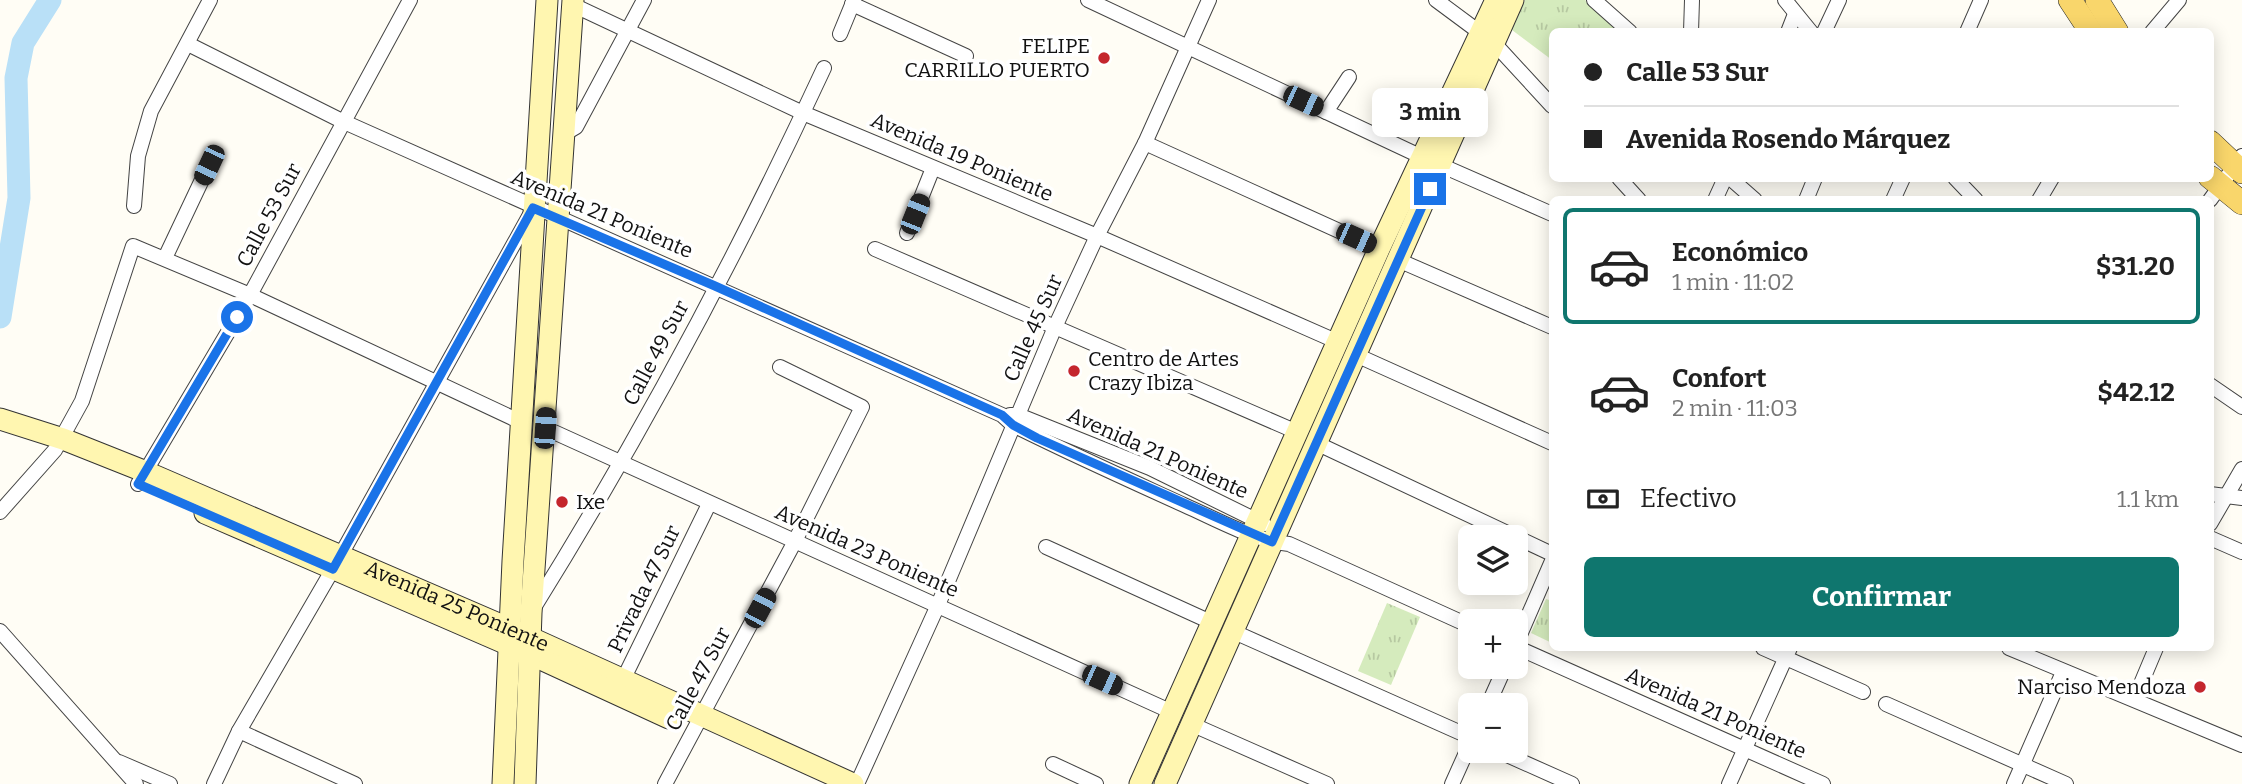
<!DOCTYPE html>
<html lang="es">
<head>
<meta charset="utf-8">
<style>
	:root { --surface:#fff; --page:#f6f6f6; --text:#222; --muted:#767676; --line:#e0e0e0; --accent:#0f766e }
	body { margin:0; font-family:Bitter,serif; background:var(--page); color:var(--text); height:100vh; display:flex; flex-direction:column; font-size:26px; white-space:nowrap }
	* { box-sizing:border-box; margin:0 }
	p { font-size:23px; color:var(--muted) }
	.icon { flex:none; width:38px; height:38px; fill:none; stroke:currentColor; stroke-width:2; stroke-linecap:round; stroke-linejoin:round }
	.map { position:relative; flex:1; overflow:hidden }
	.sheet { position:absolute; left:1549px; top:196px; width:665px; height:455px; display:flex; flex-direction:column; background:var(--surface); border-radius:10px; box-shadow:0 4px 18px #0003 }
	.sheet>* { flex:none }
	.hud { position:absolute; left:1549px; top:28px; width:665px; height:154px; border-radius:10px; box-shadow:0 4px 18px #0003; display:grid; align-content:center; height:154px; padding:0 35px; background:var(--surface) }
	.fabs { position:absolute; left:1458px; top:525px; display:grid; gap:14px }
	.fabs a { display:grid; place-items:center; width:70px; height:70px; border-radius:10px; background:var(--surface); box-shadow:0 4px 18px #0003; font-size:35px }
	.end { position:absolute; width:32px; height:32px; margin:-16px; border:9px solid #1a73e8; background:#fff; box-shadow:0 0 0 4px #fff }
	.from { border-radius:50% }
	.bubble { position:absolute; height:49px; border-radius:10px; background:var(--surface); box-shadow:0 4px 18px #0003; font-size:23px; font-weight:700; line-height:49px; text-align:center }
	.car { position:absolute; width:21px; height:42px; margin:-21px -10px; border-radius:9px; box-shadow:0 0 5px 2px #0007; background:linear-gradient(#222 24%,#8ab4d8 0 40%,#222 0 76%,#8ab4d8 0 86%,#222 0) }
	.hud b { display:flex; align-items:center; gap:24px; height:66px; font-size:26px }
	.hud b+b { border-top:2px solid var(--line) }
	.hud i { width:18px; height:18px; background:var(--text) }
	ul { padding:12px 0 0; list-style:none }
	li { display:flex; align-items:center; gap:21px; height:116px; margin:0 14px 10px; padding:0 21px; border:4px solid transparent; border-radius:10px }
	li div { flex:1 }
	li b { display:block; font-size:26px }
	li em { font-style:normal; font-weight:700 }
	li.on { border-color:var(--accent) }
	li>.icon { width:63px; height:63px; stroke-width:1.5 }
	.pay { display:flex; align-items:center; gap:18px; height:77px; padding:0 35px; font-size:26px }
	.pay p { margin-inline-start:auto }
	.button { display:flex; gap:14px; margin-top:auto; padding:14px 35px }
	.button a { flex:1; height:80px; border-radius:10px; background:var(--accent); color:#fff; font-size:28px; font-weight:700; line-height:80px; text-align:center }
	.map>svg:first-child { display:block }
	.park { fill:url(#park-tufts) }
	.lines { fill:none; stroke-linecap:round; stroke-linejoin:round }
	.river { stroke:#b9e0f7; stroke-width:23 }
	.street-casing { stroke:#444; stroke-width:16 }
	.secondary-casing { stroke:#333; stroke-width:23 }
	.primary-casing { stroke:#222; stroke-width:24 }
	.street { stroke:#fff; stroke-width:14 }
	.secondary { stroke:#fff6b0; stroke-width:21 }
	.primary { stroke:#f9d66b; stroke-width:23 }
	.route { stroke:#1a73e8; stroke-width:9 }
	.poi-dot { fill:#c4262e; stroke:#fff; stroke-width:2.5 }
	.labels { text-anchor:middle; stroke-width:7; stroke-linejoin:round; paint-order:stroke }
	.poi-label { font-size:21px; fill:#111; stroke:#fff; text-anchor:end }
	.street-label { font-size:21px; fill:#111; stroke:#fff }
</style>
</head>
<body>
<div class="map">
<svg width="2242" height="784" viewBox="0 0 2242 784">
	<defs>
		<pattern id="park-tufts" width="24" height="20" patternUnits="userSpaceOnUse" patternTransform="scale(1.75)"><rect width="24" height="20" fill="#d5ebbd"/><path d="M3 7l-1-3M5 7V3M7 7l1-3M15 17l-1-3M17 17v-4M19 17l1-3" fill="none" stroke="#b6c8a1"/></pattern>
	</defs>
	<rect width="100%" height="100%" fill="#fffdf5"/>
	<!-- park -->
	<g class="park">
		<polygon points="1525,0 1585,0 1622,31 1552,32 1552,60 1512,30"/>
		<polygon points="1546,599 1552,601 1552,643 1531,633"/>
		<polygon points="1387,603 1420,617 1391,685 1358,671"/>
	</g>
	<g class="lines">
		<!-- river -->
		<polyline class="river" points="0,317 19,198 16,78 23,43 50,0"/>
		<defs>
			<g id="street">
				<polyline points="1088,0 1422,157 1552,214"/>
				<polyline points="1436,0 1494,43 1552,106"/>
				<polyline points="1594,0 1630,32"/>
				<polyline points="1785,0 1811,32"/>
				<polyline points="852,4 966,56"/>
				<polyline points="573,5 803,113 1097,236 1338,342"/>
				<polyline points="1691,32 1692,0"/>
				<polyline points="1788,32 1795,14"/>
				<polyline points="1824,32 1839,0"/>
				<polyline points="1967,32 1981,0"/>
				<polyline points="2152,32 2179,0"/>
				<polyline points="840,34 854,0"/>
				<path d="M188 44 342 121 1002 415 1013 425C1069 453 1127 479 1184 505 1218 520 1252 540 1289 544L1470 626"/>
				<polyline points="1326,112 1349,77"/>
				<polyline points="564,134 576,127 644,0"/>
				<polyline points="1145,143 1379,249"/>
				<polyline points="1619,178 1639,200"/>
				<polyline points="1730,178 1755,200"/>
				<polyline points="1955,178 1976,200"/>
				<polyline points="1715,200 1725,178"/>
				<polyline points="1806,200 1815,178"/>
				<polyline points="1893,200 1903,178"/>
				<polyline points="2039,200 2052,178"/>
				<polyline points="2210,200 2242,156"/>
				<polyline points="134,206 138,156 151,111 210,0"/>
				<polyline points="907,233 933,168"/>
				<polyline points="875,249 1297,432"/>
				<polyline points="165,258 209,165"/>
				<polyline points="1398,260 1552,327"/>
				<polyline points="1356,355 1552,443"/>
				<polyline points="2210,385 2242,407"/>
				<polyline points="1010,415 1018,415 1150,468 1264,524"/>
				<polyline points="545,428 1172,712"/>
				<polyline points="1316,443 1552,554"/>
				<polyline points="138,484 250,295 410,0"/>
				<polyline points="2210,494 2242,498"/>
				<polyline points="0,512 55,450 82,401 133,246 250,295 521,422"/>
				<polyline points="2210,524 2242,469"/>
				<polyline points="2210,538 2242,552"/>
				<polyline points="1046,547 1213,623"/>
				<path d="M533 609C640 437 739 252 824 68"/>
				<polyline points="0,631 136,784"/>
				<polyline points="1232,631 1470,737"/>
				<polyline points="1516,644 1552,561"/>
				<polyline points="1516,647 1823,784"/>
				<polyline points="1763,648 1863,692"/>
				<polyline points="2009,648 2242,745"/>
				<polyline points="620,686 709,504"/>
				<polyline points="2135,698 2156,648"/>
				<polyline points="1886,704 2066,784"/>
				<polyline points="1488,705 1505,667"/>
				<polyline points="1191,724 1327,784"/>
				<polyline points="239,731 355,784"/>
				<polyline points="1498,751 1572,784"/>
				<polyline points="119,762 170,784"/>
				<polyline points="1053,764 1096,784"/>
				<polyline points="214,784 239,731 333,569 531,213"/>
				<polyline points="665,784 794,543 862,407 780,367"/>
				<polyline points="857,784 938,605 1055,327 1097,236 1145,143 1209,0"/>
				<polyline points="1452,784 1470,744"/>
				<polyline points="1729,784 1790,648"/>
				<polyline points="2014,784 2063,672"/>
			</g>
			<g id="secondary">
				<path id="s1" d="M0 419 63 439 146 472 531 638 853 784"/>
				<polyline points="205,513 530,654 669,718"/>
				<polyline points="503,784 513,561 547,0"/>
				<polyline points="525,784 531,613 573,0"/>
				<polyline points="1140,784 1379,249 1496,0"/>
				<polyline points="1165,784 1513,0"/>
			</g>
			<g id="primary">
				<polyline points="2070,0 2091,32"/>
				<polyline points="2097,0 2117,32"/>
				<polyline points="2210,142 2242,172"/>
				<polyline points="2210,177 2242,203"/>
			</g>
		</defs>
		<!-- street casing -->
		<use href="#street" class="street-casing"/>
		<!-- secondary casing -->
		<use href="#secondary" class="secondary-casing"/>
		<!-- primary casing -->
		<use href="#primary" class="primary-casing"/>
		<!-- street -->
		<use href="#street" class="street"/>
		<!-- secondary -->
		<use href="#secondary" class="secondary"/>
		<!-- primary -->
		<use href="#primary" class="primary"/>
	</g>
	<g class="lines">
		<!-- route -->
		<polyline class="route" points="237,317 138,484 333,569 533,208 715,286 1002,415 1013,425 1037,438 1272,542 1430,189"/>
	</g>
	<!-- markers -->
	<g class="poi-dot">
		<circle cx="1104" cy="58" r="7"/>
		<circle cx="1074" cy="371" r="7"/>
		<circle cx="562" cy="502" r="7"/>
		<circle cx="2200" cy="687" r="7"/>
	</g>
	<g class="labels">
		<!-- poi labels -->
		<g class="poi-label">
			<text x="1090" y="53">FELIPE<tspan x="1090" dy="24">CARRILLO PUERTO</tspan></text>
			<text x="1088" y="366" text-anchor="start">Centro de Artes<tspan x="1088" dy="24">Crazy Ibiza</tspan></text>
			<text x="576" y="509" text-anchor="start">Ixe</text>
			<text x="2186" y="694">Narciso Mendoza</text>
		</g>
		<!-- street labels -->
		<g class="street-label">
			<text transform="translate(962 157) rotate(23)" y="7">Avenida 19 Poniente</text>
			<text transform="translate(602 214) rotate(23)" y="7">Avenida 21 Poniente</text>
			<text transform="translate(269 215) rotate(-62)" y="7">Calle 53 Sur</text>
			<text transform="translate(1033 328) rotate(-66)" y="7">Calle 45 Sur</text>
			<text transform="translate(656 353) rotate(-62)" y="7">Calle 49 Sur</text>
			<text transform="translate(1158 453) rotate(24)" y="7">Avenida 21 Poniente</text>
			<text transform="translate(867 551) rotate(24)" y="7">Avenida 23 Poniente</text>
			<text transform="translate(644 589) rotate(-64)" y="7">Privada 47 Sur</text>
			<text dy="7" stroke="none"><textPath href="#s1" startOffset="494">Avenida 25 Poniente</textPath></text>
			<text transform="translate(698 679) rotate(-62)" y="7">Calle 47 Sur</text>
			<text transform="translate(1716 713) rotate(24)" y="7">Avenida 21 Poniente</text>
		</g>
	</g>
</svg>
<div class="fabs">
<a><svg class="icon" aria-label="layers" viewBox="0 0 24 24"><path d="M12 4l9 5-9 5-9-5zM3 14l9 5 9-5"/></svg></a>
<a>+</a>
<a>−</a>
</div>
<i class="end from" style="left:237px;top:317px"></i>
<i class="end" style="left:1430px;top:189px"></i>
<div class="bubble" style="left:1372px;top:88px;width:116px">3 min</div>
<i class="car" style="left:1303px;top:101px;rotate:115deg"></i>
<i class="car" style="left:209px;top:165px;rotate:205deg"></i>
<i class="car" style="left:915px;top:214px;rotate:22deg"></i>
<i class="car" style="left:1356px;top:238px;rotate:114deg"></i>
<i class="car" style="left:545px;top:428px;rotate:4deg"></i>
<i class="car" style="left:760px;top:608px;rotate:28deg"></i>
<i class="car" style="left:1102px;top:680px;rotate:114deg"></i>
<div class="hud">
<b><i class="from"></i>Calle 53 Sur</b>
<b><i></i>Avenida Rosendo Márquez</b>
</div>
<section class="sheet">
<ul>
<li class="on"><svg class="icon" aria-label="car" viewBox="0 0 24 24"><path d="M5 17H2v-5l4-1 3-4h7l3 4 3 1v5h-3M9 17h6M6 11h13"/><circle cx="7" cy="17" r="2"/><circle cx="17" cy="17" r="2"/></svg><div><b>Económico</b><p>1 min · 11:02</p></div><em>$31.20</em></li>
<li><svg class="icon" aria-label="car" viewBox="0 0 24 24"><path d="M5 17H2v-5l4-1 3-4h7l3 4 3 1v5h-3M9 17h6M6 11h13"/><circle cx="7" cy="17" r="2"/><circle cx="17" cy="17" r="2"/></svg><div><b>Confort</b><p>2 min · 11:03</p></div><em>$42.12</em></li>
</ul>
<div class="pay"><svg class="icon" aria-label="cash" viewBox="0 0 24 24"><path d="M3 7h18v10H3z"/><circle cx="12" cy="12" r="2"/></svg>Efectivo<p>1.1 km</p></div>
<div class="button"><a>Confirmar</a></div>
</section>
</div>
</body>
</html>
